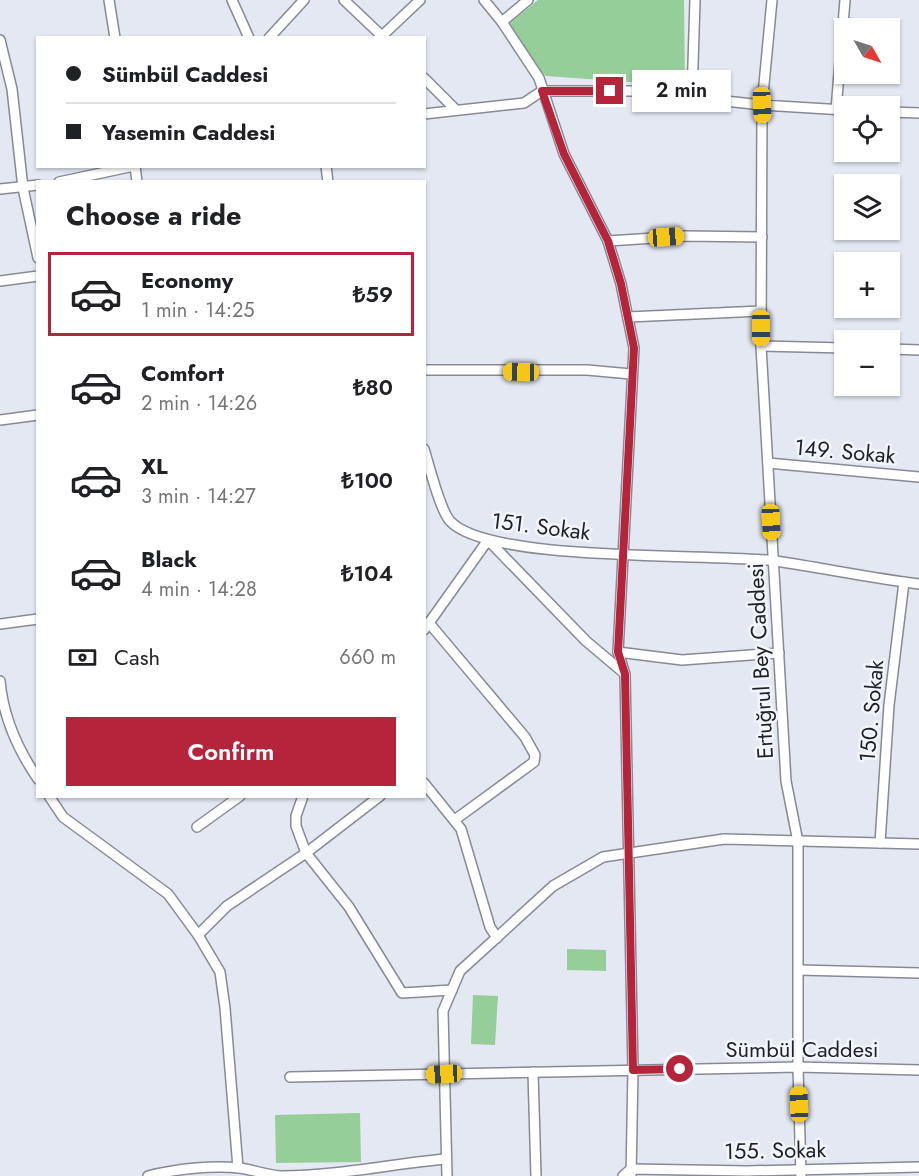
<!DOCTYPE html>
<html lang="en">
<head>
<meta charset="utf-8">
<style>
	:root { --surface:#fff; --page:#f6f6f6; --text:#202124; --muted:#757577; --line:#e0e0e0; --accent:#b6243b }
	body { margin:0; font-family:Jost,sans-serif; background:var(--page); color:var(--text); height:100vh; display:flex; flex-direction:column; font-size:22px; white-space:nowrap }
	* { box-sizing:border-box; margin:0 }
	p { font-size:20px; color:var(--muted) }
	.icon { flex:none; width:33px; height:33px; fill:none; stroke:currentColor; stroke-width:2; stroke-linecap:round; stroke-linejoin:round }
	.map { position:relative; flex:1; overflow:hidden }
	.panel { position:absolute; left:36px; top:180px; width:390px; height:618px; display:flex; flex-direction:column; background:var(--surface); border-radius:0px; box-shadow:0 2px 4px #0004 }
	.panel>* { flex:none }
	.guide { position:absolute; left:36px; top:36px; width:390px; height:132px; border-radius:0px; box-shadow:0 2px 4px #0004; display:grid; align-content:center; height:132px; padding:0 30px; background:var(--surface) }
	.needle { width:39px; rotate:129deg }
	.controls { position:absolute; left:834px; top:18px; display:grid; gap:12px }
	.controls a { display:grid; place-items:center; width:66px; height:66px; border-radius:0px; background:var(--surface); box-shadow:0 2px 4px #0004; font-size:30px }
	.end { position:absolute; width:27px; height:27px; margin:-14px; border:8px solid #b6243b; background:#fff; box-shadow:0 0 0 3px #fff }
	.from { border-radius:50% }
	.bubble { position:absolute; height:42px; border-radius:0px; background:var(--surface); box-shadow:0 2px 4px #0004; font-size:20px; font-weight:600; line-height:42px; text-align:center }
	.car { position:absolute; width:18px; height:36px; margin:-18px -9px; border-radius:8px; box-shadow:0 0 4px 2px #0007; background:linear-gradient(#f5c518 24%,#345 0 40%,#f5c518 0 76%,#345 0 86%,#f5c518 0) }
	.guide b { display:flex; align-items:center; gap:21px; height:57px; font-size:22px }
	.guide b+b { border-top:2px solid var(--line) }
	.guide i { width:15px; height:15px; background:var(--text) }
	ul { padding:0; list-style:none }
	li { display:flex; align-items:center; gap:18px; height:84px; margin:0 12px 9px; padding:0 18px; border:3px solid transparent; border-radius:0px }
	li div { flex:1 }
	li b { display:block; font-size:22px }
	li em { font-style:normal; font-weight:600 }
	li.current { border-color:var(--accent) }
	li>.icon { width:54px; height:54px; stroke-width:1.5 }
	h2 { padding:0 30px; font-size:27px; line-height:72px }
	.pay { display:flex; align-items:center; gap:15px; height:66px; padding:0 30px; font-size:22px }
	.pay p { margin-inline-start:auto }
	.primary-button { display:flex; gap:12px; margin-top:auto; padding:12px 30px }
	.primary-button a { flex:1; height:69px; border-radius:0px; background:var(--accent); color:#fff; font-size:24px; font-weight:600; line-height:69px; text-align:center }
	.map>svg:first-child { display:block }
	.green { fill:#96ce9a }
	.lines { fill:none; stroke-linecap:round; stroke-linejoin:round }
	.minor-casing { stroke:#868a94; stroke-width:12 }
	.minor { stroke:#fff; stroke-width:9 }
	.route { stroke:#b6243b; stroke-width:8 }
	.labels { text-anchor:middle; stroke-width:5; stroke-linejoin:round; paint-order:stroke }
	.street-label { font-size:22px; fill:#1f2024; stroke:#f2f5fe }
</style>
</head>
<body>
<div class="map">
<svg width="919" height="1176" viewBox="0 0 919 1176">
	<rect width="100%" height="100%" fill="#e3e8f3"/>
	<!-- green -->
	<g class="green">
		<polygon points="538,0 684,0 685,86 546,76 539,70 510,23"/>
		<polygon points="567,949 606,950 606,971 567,970"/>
		<polygon points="473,995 498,996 495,1045 471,1044"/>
		<polygon points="360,1113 361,1162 276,1163 275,1115"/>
	</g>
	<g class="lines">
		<defs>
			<g id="minor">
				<polyline points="109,0 115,38"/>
				<polyline points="232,0 249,38"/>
				<polyline points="344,0 384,38"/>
				<polyline points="484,0 502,22 539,78 564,154 608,241 621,284 634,348 618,652 625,674 633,1070 631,1176"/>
				<polyline points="772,0 762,105 761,346 786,781 798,842 798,1067 801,1176"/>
				<polyline points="502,22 528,0"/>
				<polyline points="382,36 420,0"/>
				<polyline points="269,38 304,0"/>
				<polyline points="0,40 12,89 23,188 38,258"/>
				<polyline points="424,78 456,110"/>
				<polyline points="692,96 695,0"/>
				<polyline points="836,110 845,0"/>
				<polyline points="890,112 919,113"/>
				<polyline points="424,114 524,103 542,91 633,91 762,105 844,110"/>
				<polyline points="135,166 137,182"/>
				<polyline points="326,166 328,182"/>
				<polyline points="59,182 134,166"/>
				<polyline points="0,189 38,185"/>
				<polyline points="608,241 685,236 762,237"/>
				<polyline points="0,281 38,276"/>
				<polyline points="628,317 761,311"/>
				<polyline points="761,346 844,348"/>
				<polyline points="890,349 919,350"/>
				<polyline points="424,370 587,370 631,374"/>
				<polyline points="0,420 38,415"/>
				<path d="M424 449C429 465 440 510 450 521 488 563 712 553 775 561 823 568 871 578 919 584"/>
				<polyline points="768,463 919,477"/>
				<polyline points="429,623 525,737 535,755 534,762 456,819"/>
				<polyline points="0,624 38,619"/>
				<polyline points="424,630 488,540 586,641 624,673"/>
				<polyline points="618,652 682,660 779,653"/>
				<path d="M0 681C3 715 18 750 38 779"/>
				<polyline points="424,783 461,829 490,927 497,938"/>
				<polyline points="49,796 63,817 168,894 198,935 220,972 225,1008 238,1168"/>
				<polyline points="303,796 296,816 296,826 306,853 349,907 402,993 452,990"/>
				<polyline points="197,827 240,796"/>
				<polyline points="880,843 889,705 904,582"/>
				<polyline points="198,935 227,906 306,853 380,796"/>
				<polyline points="799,970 919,973"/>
				<polyline points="533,1072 536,1176"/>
				<polyline points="290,1077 798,1067 919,1070"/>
				<path d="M148 1176C175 1169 212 1165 240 1168 253 1170 267 1175 281 1176 337 1176 390 1164 445 1159"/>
				<polyline points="447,1176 443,1011 460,971 553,886 603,857 724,839 919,844"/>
				<polyline points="623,1176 631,1169 747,1171 919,1167"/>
			</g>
		</defs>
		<!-- minor casing -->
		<use href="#minor" class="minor-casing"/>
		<!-- minor -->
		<use href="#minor" class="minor"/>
	</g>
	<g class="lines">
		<!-- route -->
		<polyline class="route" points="610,91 542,91 564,154 608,241 621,284 634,348 618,652 625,674 633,1070 680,1069"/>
	</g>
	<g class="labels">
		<!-- street labels -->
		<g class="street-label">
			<text transform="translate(845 451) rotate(5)" y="8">149. Sokak</text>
			<text transform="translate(541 526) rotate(7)" y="8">151. Sokak</text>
			<text transform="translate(760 661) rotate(-93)" y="8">Ertuğrul Bey Caddesi</text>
			<text transform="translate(871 711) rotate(-85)" y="8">150. Sokak</text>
			<text x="802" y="1057">Sümbül Caddesi</text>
			<text transform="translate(775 1150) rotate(-1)" y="8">155. Sokak</text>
		</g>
	</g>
</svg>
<div class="controls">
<a><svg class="needle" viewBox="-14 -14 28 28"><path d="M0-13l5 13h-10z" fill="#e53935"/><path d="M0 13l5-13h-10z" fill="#757577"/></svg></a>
<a><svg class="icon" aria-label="locate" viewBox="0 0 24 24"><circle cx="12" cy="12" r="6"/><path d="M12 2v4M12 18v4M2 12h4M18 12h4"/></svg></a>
<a><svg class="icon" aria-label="layers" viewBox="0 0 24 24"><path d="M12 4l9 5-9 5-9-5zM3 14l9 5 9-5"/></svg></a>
<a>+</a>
<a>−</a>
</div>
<i class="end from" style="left:680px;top:1069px"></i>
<i class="end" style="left:610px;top:91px"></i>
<div class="bubble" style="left:632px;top:70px;width:99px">2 min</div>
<i class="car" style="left:762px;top:105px;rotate:178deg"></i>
<i class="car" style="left:666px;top:237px;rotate:86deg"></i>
<i class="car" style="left:761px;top:328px;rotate:180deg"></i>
<i class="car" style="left:521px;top:372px;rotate:271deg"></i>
<i class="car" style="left:771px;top:522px;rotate:177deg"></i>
<i class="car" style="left:444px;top:1074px;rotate:267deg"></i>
<i class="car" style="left:799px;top:1104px;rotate:358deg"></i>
<div class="guide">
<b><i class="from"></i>Sümbül Caddesi</b>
<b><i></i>Yasemin Caddesi</b>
</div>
<section class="panel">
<h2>Choose a ride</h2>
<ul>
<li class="current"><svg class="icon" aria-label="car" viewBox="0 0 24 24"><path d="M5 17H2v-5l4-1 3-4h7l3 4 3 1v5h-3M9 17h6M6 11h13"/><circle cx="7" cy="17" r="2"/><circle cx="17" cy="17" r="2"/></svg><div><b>Economy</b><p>1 min · 14:25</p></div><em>₺59</em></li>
<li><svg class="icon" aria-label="car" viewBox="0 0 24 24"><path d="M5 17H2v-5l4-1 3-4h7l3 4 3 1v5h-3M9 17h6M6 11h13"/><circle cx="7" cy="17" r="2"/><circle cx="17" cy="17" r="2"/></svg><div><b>Comfort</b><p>2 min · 14:26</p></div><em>₺80</em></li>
<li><svg class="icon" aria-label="car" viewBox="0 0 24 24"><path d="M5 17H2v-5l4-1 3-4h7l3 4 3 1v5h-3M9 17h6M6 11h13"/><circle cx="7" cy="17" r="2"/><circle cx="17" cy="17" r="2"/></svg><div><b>XL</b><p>3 min · 14:27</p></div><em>₺100</em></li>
<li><svg class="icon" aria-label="car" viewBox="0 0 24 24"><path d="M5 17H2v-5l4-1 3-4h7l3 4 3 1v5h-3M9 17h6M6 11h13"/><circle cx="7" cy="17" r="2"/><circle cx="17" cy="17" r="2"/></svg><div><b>Black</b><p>4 min · 14:28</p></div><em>₺104</em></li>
</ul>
<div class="pay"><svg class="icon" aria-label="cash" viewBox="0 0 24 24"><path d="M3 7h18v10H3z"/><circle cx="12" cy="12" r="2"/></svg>Cash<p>660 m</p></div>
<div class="primary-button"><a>Confirm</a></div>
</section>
</div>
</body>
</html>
